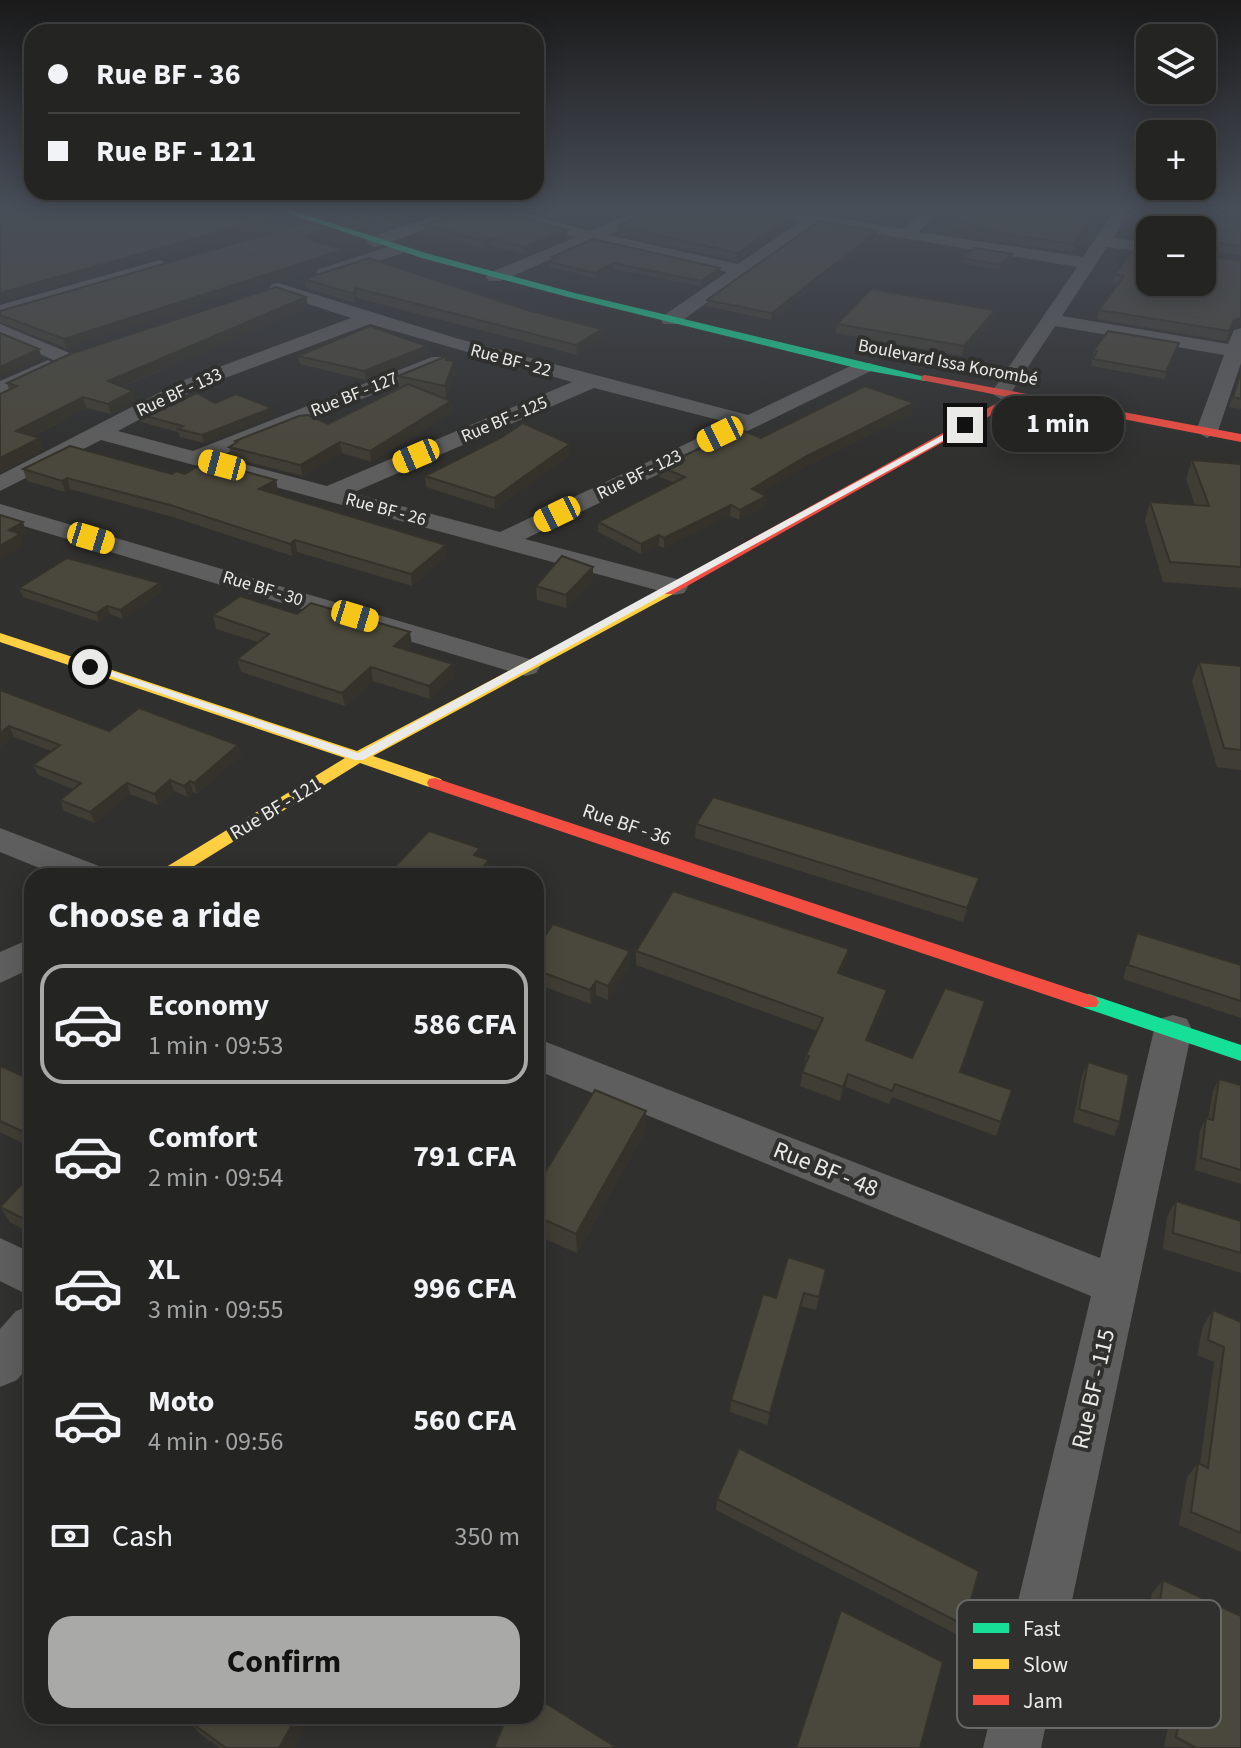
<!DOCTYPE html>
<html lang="en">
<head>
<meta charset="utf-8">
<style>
	:root { --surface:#242423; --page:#2c2c2b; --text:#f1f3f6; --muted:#a3a4a6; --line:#414141; --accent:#a9aaa8 }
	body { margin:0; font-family:"Source Sans 3",sans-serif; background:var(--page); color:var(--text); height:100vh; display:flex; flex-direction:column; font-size:30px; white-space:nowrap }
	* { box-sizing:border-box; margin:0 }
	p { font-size:26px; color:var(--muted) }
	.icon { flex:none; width:44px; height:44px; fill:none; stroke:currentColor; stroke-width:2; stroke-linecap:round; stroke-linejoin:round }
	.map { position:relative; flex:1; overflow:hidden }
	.side { position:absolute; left:24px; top:868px; width:520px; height:856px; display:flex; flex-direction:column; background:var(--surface); border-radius:24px; box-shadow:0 4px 20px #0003,0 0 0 2px var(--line) }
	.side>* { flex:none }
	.banner { position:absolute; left:24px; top:24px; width:520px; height:176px; border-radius:24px; box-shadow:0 4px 20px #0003,0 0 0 2px var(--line); display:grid; align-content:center; height:176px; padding:0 24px; background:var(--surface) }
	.buttons { position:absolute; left:1136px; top:24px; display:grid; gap:16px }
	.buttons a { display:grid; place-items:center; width:80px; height:80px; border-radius:16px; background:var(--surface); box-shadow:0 4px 20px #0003,0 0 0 2px var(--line); font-size:40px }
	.end { position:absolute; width:36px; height:36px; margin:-18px; border:10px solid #eaebe9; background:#111; box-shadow:0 0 0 4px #111 }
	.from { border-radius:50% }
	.bubble { position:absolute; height:56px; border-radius:24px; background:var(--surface); box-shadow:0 4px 20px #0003,0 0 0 2px var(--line); font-size:26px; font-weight:700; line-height:56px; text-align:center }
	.car { position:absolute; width:24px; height:48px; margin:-24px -12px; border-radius:10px; box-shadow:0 0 6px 2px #0007; background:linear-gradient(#f5c518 24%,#345 0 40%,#f5c518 0 76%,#345 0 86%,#f5c518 0) }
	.banner b { display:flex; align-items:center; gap:28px; height:76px; font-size:30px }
	.banner b+b { border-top:2px solid var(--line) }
	.banner i { width:20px; height:20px; background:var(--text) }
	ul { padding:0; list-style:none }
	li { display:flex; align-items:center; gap:24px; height:120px; margin:0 16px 12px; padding:0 8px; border:4px solid transparent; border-radius:24px }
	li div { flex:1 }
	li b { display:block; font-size:30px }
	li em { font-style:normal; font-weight:700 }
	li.current { border-color:var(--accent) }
	li>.icon { width:72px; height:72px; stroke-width:1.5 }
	h2 { padding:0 24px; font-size:36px; line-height:96px }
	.pay { display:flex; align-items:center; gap:20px; height:88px; padding:0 24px; font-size:30px }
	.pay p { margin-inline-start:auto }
	.cta { display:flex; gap:16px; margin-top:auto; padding:16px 24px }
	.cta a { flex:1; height:92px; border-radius:24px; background:var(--accent); color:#111; font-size:32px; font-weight:700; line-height:92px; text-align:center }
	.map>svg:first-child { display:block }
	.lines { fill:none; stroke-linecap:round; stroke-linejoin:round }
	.street { fill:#5e5e5e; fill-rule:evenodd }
	.fast { fill:#16e098; fill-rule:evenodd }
	.slow { fill:#ffcf43; fill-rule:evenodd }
	.jam { fill:#f24e42; fill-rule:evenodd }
	.wall { fill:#403d34 }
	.shaded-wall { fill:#34322a }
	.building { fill:#4a473c; stroke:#34322a; stroke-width:2 }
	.route { fill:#eaebe9 }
	.labels { text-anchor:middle; stroke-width:8; stroke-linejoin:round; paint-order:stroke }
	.far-street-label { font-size:18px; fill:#eaebe9; stroke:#30312e }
	.street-label { font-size:20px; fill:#eaebe9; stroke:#30312e }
	.near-street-label { font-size:24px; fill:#eaebe9; stroke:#30312e }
	.key { fill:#30312e; stroke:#686966; stroke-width:2 }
	.key-label { font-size:22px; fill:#eaebe9 }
</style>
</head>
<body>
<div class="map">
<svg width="1241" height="1748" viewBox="0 0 1241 1748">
	<rect width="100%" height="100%" fill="#30302f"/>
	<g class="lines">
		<!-- street -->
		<g class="street">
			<polygon points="454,210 477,210 380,246 374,247 366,242 368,238"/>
			<polygon points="489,210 514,210 590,231 640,210 661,210 608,235 738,264 801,221 760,213 758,210 791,210 902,229 925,210 942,210 918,232 1083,257 1115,210 1131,210 1113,238 1150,243 1150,253 1107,247 1062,316 1228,344 1234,330 1241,328 1241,363 1218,431 1207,438 1196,431 1224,355 1055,326 1008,397 1001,399 991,393 1077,267 818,224 677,324 663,324 661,320 663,316 727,272 593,241 501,281 489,281 486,277 489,273 576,237 491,213"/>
			<polygon points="397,244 405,249 403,253 325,278 316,273 319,269"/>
			<polygon points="160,260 169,265 166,269 0,317 0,305"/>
			<path d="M278 283 459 339 748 415 857 363H871L874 367 871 371 525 539 684 581 688 587 684 593 675 595 101 440 0 491V475L184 380 351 318 272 292 269 288 272 284ZM370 324 572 382 327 486 217 457 446 365 449 361 446 357H432L193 451 118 431 198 388ZM594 388 730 423 500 532 352 493Z"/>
			<polygon points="0,324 72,354 75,358 65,364 58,362 0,337"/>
			<polygon points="48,360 58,366 55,370 0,395 0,381"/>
			<polygon points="0,504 536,661 540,667 536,673 526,676 516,673 0,519"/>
			<polygon points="0,828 104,868 109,876 59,876 0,852"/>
			<polygon points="32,938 32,968 0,983 0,952"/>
			<polygon points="1173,1015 1187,1019 1192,1030 1041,1748 983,1748 1091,1296 536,1070 536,1038 1100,1258 1154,1030 1159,1019"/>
			<polygon points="0,1238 32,1253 32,1297 0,1281"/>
			<polygon points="32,1305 32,1362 17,1380 0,1387 0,1329 16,1311"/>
		</g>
		<!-- fast -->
		<g class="fast">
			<polygon points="278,210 290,210 429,254 575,293 930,378 925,381 864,370 568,297 422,258"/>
			<polygon points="1089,994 1241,1045 1241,1061 1082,1007 1079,1002 1082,997"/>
		</g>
		<!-- slow -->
		<polygon class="slow" points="668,587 675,591 673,594 373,756 441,779 443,783 441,787 429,787 360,763 178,876 155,876 158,872 345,758 0,642 0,633 357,751"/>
		<!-- jam -->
		<g class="jam">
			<polygon points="925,375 1241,434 1241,442 1020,399 673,594 663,594 663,588 1008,397 921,380 921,376"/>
			<polygon points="435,778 1096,997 1099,1002 1096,1007 1082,1007 429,787 427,783 429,779"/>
		</g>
	</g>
	<!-- wall -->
	<g class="wall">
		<polygon points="310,210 445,210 392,227 379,222 362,227"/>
		<polygon points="524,210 633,210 590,228"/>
		<polygon points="807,210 912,210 893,224"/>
		<polygon points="963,210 1102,210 1098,216 1094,215 1072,252 977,238 978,233 950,229 952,221"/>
		<polygon points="794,215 793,223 737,261 617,234 617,226"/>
		<polygon points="424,225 567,238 525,255 491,246 484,249 425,232"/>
		<polygon points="1241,225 1241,256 1202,248 1202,232"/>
		<polygon points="330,228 331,236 316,241 343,250 344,258 66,348 0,322 0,311"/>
		<polygon points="876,237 771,320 707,306 707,300"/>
		<polygon points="1202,254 1231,329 1226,341 1097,319 1099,310 1118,284 1113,283 1115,274 1150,282"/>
		<polygon points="552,257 720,273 701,286 613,269 595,278 549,267 549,262 552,260"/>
		<polygon points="963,258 1011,259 999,270 962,263"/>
		<polygon points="304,279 602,339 577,355 357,298 355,303 306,288"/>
		<polygon points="306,297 308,307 122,387 133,391 136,402 111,414 86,408 33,436 44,449 0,472 0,394 9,390 7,383"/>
		<polygon points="995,310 993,319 962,356 836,333 837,324"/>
		<polygon points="427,346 428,355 366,380 300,364 298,356"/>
		<polygon points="1094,350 1177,350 1164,379 1091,366"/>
		<polygon points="447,360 455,373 446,398 439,396 451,401 452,412 371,462 342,453 303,476 232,458 229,447 235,443 235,441 328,424 401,388 399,387 398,376"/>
		<polygon points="1241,372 1241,409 1229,407"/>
		<polygon points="215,403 273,416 204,443 180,437 178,432 141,422 138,414 162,405 163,409"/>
		<polygon points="912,413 806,466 761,493 766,496 766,506 739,520 730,516 664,548 659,546 641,554 598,532 598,522 674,483 660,477 661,467 761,438"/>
		<polygon points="570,455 495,509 426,487 425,476"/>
		<polygon points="1192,460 1241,464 1241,588 1163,582 1145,521 1150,502 1195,505 1186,479"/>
		<polygon points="23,469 185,474 276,480 278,491 274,494 447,556 412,586 297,552 292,556 173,517 70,489 65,492 27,481"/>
		<polygon points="593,567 593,580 566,608 537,600 536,586"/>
		<polygon points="160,583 162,592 123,619 110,614 99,622 23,597 19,588"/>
		<polygon points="297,614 412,645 407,650 453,664 454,677 430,699 373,681 345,706 241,672 237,659 258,642 216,629 213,615"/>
		<polygon points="1199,662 1241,666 1241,770 1217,767 1192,681"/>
		<polygon points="0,690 109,731 238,745 241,755 197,794 193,792 188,797 174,791 158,805 130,794 95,823 64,811 60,800 73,789 38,775 33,765 51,751 14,737 0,747"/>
		<polygon points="696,824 975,892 963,922 695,838"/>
		<polygon points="1137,933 1241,965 1241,1018 1123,979 1132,947"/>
		<polygon points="536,949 630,951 630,965 608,1000 596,995 591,1004 537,984"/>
		<polygon points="849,949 846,963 841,974 887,990 884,1003 868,1041 912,1058 985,1001 961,1072 1012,1090 996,1136 892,1097 889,1104 846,1087 840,1101 800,1086 806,1055 817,1031 636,965 636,951"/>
		<polygon points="1088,1062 1120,1122 1114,1136 1073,1122 1082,1076"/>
		<polygon points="0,1066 32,1080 32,1148 0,1132"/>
		<polygon points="1219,1079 1241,1085 1241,1184 1195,1170 1200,1130 1206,1118 1208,1118 1213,1091"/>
		<polygon points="645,1131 577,1253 536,1235 536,1187"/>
		<polygon points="32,1173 32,1234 10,1222 0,1207"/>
		<polygon points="1176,1201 1241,1221 1241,1273 1163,1249 1167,1217"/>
		<polygon points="826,1269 816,1310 801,1306 767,1425 730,1412 731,1400 776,1298"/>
		<polygon points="1213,1310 1241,1322 1241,1552 1179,1525 1187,1477 1198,1463 1200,1464 1214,1362 1197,1355 1203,1326"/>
		<polygon points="717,1499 964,1625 958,1635 716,1510"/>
		<polygon points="1163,1580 1241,1616 1241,1748 1164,1747 1184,1648 1146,1628 1152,1593"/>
		<polygon points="189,1721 295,1748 220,1748 200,1734"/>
	</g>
	<!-- shaded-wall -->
	<g class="shaded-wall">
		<polygon points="421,210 445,210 392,227 391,220"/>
		<polygon points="615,210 633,210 590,228 590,220"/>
		<polygon points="903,210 912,210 893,224 894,217"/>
		<polygon points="1094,210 1094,215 1072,252 1074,244"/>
		<polygon points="285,213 286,221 0,302 0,293"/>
		<polygon points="378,214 379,222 362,227 361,219"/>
		<polygon points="794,215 793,223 737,261 738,253"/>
		<polygon points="330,228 331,236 304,244 303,237"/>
		<polygon points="567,230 567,238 525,255 524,247"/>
		<polygon points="877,231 876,237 771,320 772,313"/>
		<polygon points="491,238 491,246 484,249 483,241"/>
		<polygon points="343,250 344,258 66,348 64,339"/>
		<polygon points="1012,254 1011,259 999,270 1000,265"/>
		<polygon points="613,263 613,269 595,278 595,273"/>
		<polygon points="720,268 720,273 701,286 701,281"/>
		<polygon points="355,288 357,298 355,303 354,294"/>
		<polygon points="306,297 308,307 111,391 108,381"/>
		<polygon points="995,310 993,319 962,356 964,346"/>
		<polygon points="1241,318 1241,326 1231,329 1226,341 1234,320"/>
		<polygon points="602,329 602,339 577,355 576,345"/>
		<polygon points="427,346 428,355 366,380 364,371"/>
		<polygon points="39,349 42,358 0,378 0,367"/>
		<polygon points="454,361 455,373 446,398 445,386"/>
		<polygon points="133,391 136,402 111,414 108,404"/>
		<polygon points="83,397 86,408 20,442 16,431"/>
		<polygon points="451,401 452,412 371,462 370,451"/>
		<polygon points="914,403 912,413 806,466 751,499 752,489 807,456"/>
		<polygon points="272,408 273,416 204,443 202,435"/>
		<polygon points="40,438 44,449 0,472 0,458"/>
		<polygon points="340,442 342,453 303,476 300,465"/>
		<polygon points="570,444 570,455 495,509 494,498"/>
		<polygon points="67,478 70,489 65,492 62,481"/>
		<polygon points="276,480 278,491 262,501 259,489"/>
		<polygon points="766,496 766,506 739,520 740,510"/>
		<polygon points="731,505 730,516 664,548 664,538"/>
		<polygon points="23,522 27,534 21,537 24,545 0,560 0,546 9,530"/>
		<polygon points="659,535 659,546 641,554 641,544"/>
		<polygon points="295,540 297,552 292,556 290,544"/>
		<polygon points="446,545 447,556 412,586 411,574"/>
		<polygon points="593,567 593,580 566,608 566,595"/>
		<polygon points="160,583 162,592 123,619 120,610"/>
		<polygon points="107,606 110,614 99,622 96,613"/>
		<polygon points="410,632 412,645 396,659 394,646"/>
		<polygon points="453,664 454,677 430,699 429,686"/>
		<polygon points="371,667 373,681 345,706 342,693"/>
		<polygon points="9,726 14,737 0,747 0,733"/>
		<polygon points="238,745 241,755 197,794 194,783"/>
		<polygon points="170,780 174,791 158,805 154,794"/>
		<polygon points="190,781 193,792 188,797 184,786"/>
		<polygon points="127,783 130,794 95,823 90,812"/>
		<polygon points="480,848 482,862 474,855"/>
		<polygon points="489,860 490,874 489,876 476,876"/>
		<polygon points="979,878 975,892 963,922 967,908"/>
		<polygon points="849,949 846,963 836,987 838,973"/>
		<polygon points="630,951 630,965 608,1000 608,986"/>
		<polygon points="596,981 596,995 591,1004 590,990"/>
		<polygon points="887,990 884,1003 863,1054 866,1040"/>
		<polygon points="543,1072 544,1086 536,1099 536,1084"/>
		<polygon points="848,1074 846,1087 840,1101 843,1087"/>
		<polygon points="646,1111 645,1131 577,1253 576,1234"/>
		<polygon points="804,1293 801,1306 767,1425 770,1413"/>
		<polygon points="297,1716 313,1716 295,1748 279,1748"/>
	</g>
	<!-- building -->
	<g class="building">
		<polygon points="0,210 275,210 285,213 0,293"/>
		<polygon points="331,210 421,210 391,220 378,214 361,219"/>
		<polygon points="465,210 495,210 567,230 524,247 491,238 483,241 424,225"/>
		<polygon points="551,210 615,210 590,220"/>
		<polygon points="653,210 767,210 794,215 738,253 617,226"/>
		<polygon points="852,210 903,210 894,217"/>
		<polygon points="963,210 1094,210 1074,244 978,230 982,226 952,221"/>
		<polygon points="1214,220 1241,225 1241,247 1205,240 1202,242 1202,232"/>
		<polygon points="819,221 877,231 772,313 707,300"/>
		<polygon points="310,222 330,228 303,237 343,250 64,339 0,315 0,311"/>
		<polygon points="593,239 720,268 701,281 613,263 595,273 549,262 556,258 552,257"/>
		<polygon points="975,248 1012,254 1000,265 963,258"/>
		<polygon points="1202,251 1202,254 1241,261 1241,318 1234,320 1229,331 1099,310 1124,276 1115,274 1132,252 1150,255 1150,282 1202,282"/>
		<polygon points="369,258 527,310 602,329 576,345 355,288 354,294 304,279"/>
		<polygon points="276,287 306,297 108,381 133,391 108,404 83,397 16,431 40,438 0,458 0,394 17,386 7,383 70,354"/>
		<polygon points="871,289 995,310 964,346 837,324"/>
		<polygon points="370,326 427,346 364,371 298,356"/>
		<polygon points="1108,331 1179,343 1166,372 1093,359 1097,351 1094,350"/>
		<polygon points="0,333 39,349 0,367"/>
		<polygon points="447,356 446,360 454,361 445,386 398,376"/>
		<polygon points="1241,372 1241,399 1233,397"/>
		<polygon points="408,384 451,401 370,451 340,442 300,465 229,447 237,442 235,441 299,416 308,415 328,424"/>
		<polygon points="865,386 914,403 807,456 752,489 766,496 740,510 731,505 664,538 659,535 641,544 598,522 685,477 661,467 739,429 761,438"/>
		<polygon points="197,393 215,403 236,394 272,408 202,435 178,429 183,426 138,414 158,404 162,405 160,410"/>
		<polygon points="523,423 570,444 494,498 425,476 502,437"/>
		<polygon points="70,446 172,474 176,471 185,474 206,461 276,480 259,489 446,545 411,574 295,540 290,544 170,505 67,478 62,481 23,469"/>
		<polygon points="1192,460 1241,464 1241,567 1170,562 1150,502 1209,506"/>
		<polygon points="0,515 23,522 9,530 20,534 0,546"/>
		<polygon points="562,556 593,567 566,595 536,586"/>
		<polygon points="67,558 160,583 120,610 107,606 96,613 19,588"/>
		<polygon points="240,596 297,614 311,603 410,632 394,646 453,664 429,686 371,667 342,693 237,659 269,634 213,615"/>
		<polygon points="1199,662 1241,666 1241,750 1224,748"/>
		<polygon points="0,690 109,731 139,708 238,745 194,783 190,781 184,786 170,780 154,794 127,783 90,812 60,800 81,783 33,765 60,745 9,726 0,733"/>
		<polygon points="713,797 979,878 967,908 696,824"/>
		<polygon points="429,831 480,848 474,855 489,860 476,876 386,876"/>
		<polygon points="673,891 849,949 838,973 887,990 866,1040 912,1058 945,988 985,1001 960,1072 1012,1090 1001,1122 895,1084 892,1091 848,1074 843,1087 802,1072 809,1056 806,1055 823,1018 636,951"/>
		<polygon points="553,924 630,951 608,986 596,981 590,990 536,970 542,961 536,958 536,949"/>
		<polygon points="1137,933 1241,965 1241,1001 1128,965"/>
		<polygon points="1088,1062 1129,1075 1120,1122 1079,1109"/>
		<polygon points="0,1066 32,1080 32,1136 0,1121"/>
		<polygon points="536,1069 543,1072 536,1084"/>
		<polygon points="1219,1079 1241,1085 1241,1170 1201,1158 1206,1118 1213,1120"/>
		<polygon points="595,1090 646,1111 576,1234 536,1216 536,1187"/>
		<polygon points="32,1173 32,1223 0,1207"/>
		<polygon points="1176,1201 1241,1221 1241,1253 1173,1233"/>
		<polygon points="788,1257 826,1269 819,1297 804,1293 770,1413 731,1400 763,1294 776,1298"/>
		<polygon points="1213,1310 1241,1322 1241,1533 1191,1512 1198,1463 1208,1468 1224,1347 1208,1340"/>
		<polygon points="739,1448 979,1571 964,1625 717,1499"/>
		<polygon points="1163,1580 1241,1616 1241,1748 1196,1748 1176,1737 1196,1636 1158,1616"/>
		<polygon points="841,1610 943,1662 920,1748 796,1748"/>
		<polygon points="536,1697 614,1746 613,1748 494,1748 507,1716 536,1716"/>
		<polygon points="192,1716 297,1716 279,1748 226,1748 189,1721"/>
	</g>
	<!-- sky -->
	<linearGradient id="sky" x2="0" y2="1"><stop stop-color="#1a1a1a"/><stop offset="0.46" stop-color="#484e58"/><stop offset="1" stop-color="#484e58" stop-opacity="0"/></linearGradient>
	<rect width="1241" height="454" fill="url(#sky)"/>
	<!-- route -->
	<polygon class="route" points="965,423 968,427 363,760 355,760 84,667 93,665 358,753"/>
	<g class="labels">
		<!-- far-street labels -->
		<g class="far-street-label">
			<text transform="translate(511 360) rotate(15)" y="6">Rue BF - 22</text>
			<text transform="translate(948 362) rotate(11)" y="6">Boulevard Issa Korombé</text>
			<text transform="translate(179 392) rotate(-25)" y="6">Rue BF - 133</text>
			<text transform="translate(354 394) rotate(-22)" y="6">Rue BF - 127</text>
			<text transform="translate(504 419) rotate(-23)" y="6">Rue BF - 125</text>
			<text transform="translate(639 474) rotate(-26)" y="6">Rue BF - 123</text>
			<text transform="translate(386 509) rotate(15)" y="6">Rue BF - 26</text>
			<text transform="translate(263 588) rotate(17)" y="6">Rue BF - 30</text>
		</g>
		<!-- street labels -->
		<g class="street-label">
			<text transform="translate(275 808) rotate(-31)" y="7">Rue BF - 121</text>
			<text transform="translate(627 824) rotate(19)" y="7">Rue BF - 36</text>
		</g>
		<!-- near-street labels -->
		<g class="near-street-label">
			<text transform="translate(826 1169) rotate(22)" y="8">Rue BF - 48</text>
			<text transform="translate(1093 1389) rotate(-77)" y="8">Rue BF - 115</text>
		</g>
	</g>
	<!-- legend -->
	<rect x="957" y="1600" width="264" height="128" rx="12" class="key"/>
	<rect x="973" y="1623" width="36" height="10" fill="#16e098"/>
	<rect x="973" y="1659" width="36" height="10" fill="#ffcf43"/>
	<rect x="973" y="1695" width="36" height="10" fill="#f24e42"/>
	<g class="key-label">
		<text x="1023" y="1636">Fast</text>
		<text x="1023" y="1672">Slow</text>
		<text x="1023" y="1708">Jam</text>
	</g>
</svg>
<div class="buttons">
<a><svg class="icon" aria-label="layers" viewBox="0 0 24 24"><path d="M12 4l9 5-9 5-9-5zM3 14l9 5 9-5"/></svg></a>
<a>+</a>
<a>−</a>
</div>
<i class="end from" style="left:90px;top:667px"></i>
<i class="end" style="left:965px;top:425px"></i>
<div class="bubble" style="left:992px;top:396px;width:132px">1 min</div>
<i class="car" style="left:720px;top:434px;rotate:244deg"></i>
<i class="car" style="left:416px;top:456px;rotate:247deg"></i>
<i class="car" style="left:222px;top:465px;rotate:285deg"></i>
<i class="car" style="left:557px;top:514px;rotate:244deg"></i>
<i class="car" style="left:91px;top:538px;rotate:107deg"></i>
<i class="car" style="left:355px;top:616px;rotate:107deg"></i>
<div class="banner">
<b><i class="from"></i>Rue BF - 36</b>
<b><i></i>Rue BF - 121</b>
</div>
<section class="side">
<h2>Choose a ride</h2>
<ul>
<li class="current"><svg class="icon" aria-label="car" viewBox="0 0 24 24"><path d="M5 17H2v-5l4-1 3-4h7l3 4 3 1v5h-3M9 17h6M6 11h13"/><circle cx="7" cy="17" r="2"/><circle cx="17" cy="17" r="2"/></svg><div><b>Economy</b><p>1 min · 09:53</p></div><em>586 CFA</em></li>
<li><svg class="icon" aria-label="car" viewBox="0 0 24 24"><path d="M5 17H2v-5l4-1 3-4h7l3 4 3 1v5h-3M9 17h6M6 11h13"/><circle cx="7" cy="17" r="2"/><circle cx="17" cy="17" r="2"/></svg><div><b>Comfort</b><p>2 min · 09:54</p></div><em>791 CFA</em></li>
<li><svg class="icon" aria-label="car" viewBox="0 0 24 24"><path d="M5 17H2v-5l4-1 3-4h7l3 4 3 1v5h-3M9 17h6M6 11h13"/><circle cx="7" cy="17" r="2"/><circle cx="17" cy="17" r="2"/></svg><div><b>XL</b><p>3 min · 09:55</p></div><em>996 CFA</em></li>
<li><svg class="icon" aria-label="car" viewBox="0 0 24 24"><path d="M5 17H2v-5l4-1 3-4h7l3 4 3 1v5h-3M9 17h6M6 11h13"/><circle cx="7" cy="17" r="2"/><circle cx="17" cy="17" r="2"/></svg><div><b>Moto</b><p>4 min · 09:56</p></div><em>560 CFA</em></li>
</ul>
<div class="pay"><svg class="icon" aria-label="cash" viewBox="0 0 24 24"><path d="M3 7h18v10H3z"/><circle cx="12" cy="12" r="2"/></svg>Cash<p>350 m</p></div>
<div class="cta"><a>Confirm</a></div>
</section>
</div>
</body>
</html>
